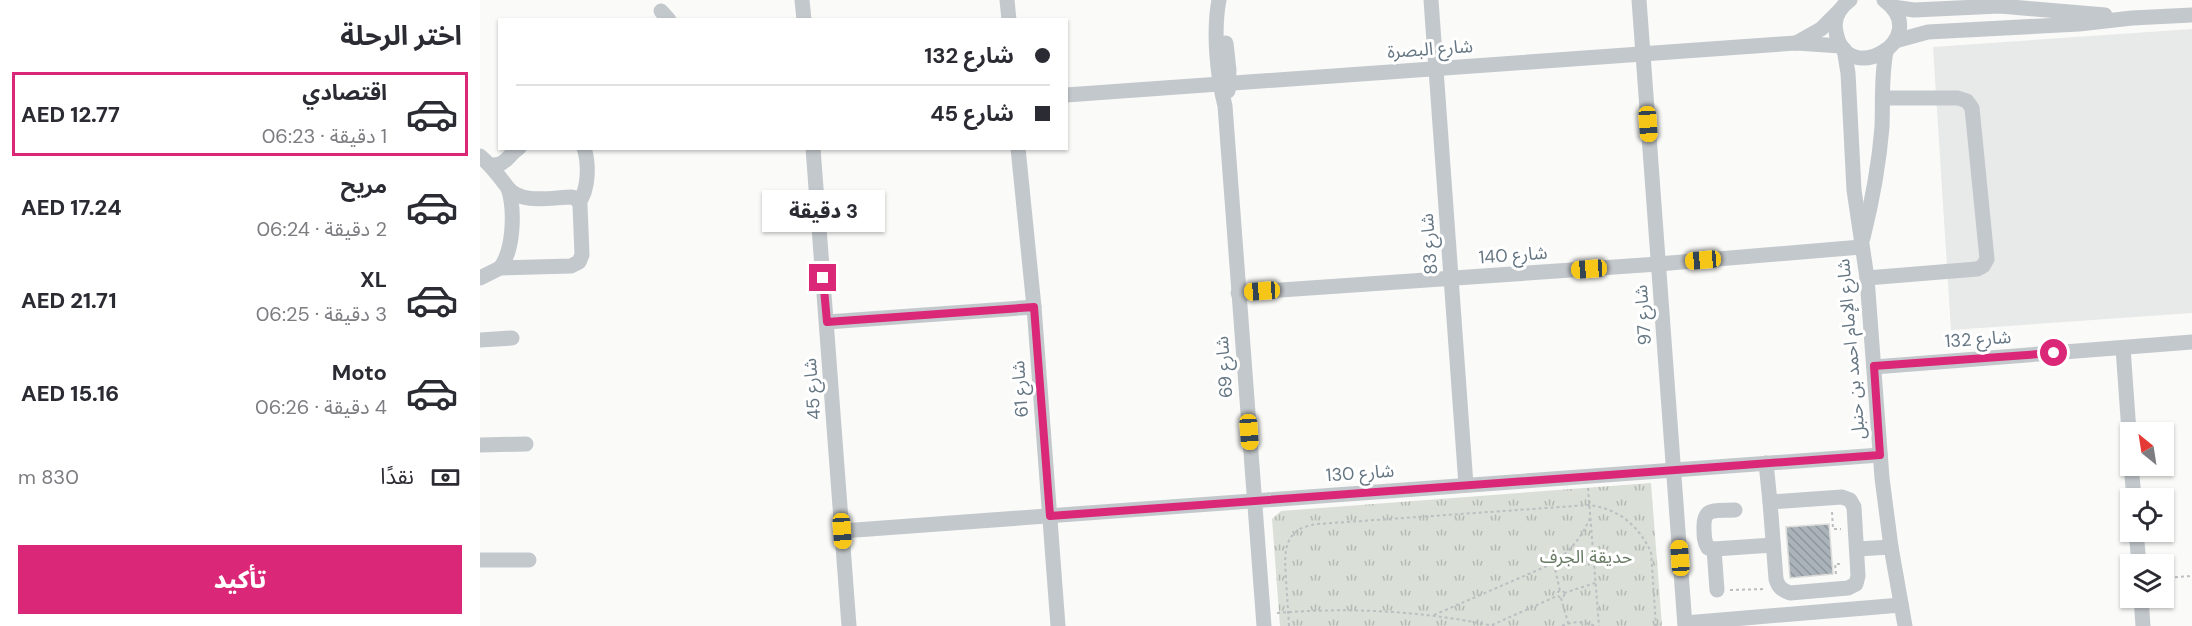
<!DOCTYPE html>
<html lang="ar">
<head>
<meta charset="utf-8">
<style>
	:root { --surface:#fff; --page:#f2f2f3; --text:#2b2b33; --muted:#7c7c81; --line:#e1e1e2; --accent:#db2777 }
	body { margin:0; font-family:"DM Sans","Noto Sans Arabic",sans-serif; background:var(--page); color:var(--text); direction:rtl; height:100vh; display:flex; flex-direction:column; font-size:22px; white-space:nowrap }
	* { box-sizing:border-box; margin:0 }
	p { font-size:20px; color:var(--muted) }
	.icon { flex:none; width:33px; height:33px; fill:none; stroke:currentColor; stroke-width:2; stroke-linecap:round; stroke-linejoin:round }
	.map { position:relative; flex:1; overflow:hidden; direction:ltr }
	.sheet { display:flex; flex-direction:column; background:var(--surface); width:480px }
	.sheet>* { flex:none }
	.banner { position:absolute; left:18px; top:18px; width:570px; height:132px; border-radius:0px; box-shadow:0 2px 4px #0004; direction:rtl; display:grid; align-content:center; height:132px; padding:0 18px; background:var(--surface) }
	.needle { width:39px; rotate:330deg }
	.buttons { position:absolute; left:1640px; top:422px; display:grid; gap:12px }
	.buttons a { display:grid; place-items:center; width:54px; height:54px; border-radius:0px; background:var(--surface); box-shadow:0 2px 4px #0004; font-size:30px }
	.end { position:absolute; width:27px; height:27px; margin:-14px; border:8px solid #db2777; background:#fff; box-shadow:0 0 0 3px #fff }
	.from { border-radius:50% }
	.bubble { position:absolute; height:42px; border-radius:0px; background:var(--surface); box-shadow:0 2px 4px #0004; font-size:20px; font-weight:800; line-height:42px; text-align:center; direction:rtl }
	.car { position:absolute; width:18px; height:36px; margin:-18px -9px; border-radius:8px; box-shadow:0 0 4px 2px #0007; background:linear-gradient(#f5c518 24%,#345 0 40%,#f5c518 0 76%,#345 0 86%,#f5c518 0) }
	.banner b { display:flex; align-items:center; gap:21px; height:57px; font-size:22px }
	.banner b+b { border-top:2px solid var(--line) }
	.banner i { width:15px; height:15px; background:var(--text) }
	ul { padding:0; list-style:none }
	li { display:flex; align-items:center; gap:18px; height:84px; margin:0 12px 9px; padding:0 6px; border:3px solid transparent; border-radius:0px }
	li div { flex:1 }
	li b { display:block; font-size:22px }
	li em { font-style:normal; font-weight:800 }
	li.current { border-color:var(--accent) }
	li>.icon { width:54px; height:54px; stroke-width:1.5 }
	h2 { padding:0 18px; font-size:27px; line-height:72px }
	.pay { display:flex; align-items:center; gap:15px; height:66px; padding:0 18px; font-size:22px }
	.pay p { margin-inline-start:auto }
	.button { display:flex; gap:12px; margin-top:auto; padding:12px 18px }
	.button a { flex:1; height:69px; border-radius:0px; background:var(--accent); color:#fff; font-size:24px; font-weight:800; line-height:69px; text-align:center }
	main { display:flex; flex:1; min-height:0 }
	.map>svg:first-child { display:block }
	.built { fill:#e8e9e9 }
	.park { fill:url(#park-tufts) }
	.building { fill:url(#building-back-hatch); stroke:#dcdcda; stroke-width:1.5 }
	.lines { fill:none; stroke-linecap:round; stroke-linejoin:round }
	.path { stroke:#bbbfc2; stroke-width:2; stroke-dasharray:3 3; stroke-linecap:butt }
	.minor { stroke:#c3c8cc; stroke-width:15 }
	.route { stroke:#db2777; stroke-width:8 }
	.labels { text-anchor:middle; stroke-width:6; stroke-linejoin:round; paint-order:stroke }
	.street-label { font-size:18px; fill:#657683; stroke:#fff }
	.park-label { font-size:18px; fill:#687a64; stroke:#fff }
</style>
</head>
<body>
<main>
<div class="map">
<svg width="1712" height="626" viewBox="0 0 1712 626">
	<defs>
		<pattern id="park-tufts" width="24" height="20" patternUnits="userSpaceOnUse" patternTransform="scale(1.5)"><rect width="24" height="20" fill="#dadfd7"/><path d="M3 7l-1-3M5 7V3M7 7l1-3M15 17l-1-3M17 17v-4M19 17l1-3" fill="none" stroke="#b4b9b4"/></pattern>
		<pattern id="building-back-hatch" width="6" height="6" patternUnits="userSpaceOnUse" patternTransform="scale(1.5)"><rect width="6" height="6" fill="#aab3b9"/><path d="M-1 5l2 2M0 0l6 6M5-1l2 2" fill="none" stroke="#8e969c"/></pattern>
	</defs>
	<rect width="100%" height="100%" fill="#fafaf8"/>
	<!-- built -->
	<polygon class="built" points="1712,29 1712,313 1471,330 1453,47"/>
	<!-- park -->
	<polygon class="park" points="1171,483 1182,626 800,626 792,519 801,511"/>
	<!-- building -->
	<polygon class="building" points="1349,524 1353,574 1310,578 1306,527"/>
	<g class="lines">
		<!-- path -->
		<g class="path">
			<polyline points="1108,488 1119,626"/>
			<polyline points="1352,512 1353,529 1361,529"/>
			<polyline points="1074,564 1080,591"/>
			<polyline points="1356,574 1355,564 1363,564"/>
			<polyline points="1683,578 1712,576"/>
			<polyline points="1250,590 1286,589"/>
			<circle cx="1081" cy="594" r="3.5"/>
			<polyline points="1084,593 1115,583"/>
			<polyline points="1081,598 1089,626"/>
			<path d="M797 613C870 607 943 611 1014 626"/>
			<path d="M954 615 1074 563C1090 551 1102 537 1110 518"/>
			<polyline points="1012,625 1077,596"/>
			<path d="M809 626C808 610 807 595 806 579 804 551 803 528 838 524L1109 505C1139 509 1158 525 1171 552L1176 626"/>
			<path d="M1082 626C1093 621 1103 621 1115 626"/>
		</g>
		<!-- minor -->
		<g class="minor">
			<polyline points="322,0 324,20"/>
			<polyline points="527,0 529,20"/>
			<path d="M739 0C733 31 737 75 745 106L784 626"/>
			<polyline points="951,0 986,485"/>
			<polyline points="1159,0 1205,626"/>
			<path d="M1370 0C1359 8 1353 19 1356 32 1366 90 1455 38 1404 0"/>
			<polyline points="1413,7 1434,10 1520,6 1625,15"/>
			<polyline points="181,11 189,20"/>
			<polyline points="1415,41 1448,32 1599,24 1652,18 1712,15"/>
			<polyline points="746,43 749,70 748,91"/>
			<polyline points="1316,43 1341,29 1359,11"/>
			<polyline points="1364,49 1368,73 1374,190 1387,278 1402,478 1411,547 1425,626"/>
			<polyline points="586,95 1316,43 1361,46"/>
			<polyline points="333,148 369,626"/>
			<polyline points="538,148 554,307 578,626"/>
			<path d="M0 156C12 166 19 176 28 188 42 205 73 197 92 197L97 199 100 205 102 255 99 262 91 266 20 268 0 278"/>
			<path d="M11 165C26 166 28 155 39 148"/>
			<path d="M99 202C109 189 109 163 104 148"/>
			<path d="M1383 238C1392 202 1399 164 1402 127 1403 102 1401 76 1406 52"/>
			<path d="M20 268C34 250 35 209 28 188"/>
			<polyline points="1387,278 1497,269 1503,266 1507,259 1492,108 1487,101 1478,98 1403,98"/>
			<polyline points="758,293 1178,264 1381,247"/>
			<polyline points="347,322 554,307"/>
			<polyline points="0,340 32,338"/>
			<polyline points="1643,348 1650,446"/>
			<polyline points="1394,367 1712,342"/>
			<polyline points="0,445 46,444"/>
			<polyline points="1286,463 1290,502"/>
			<polyline points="1651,465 1654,498"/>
			<path d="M1362 497 1370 500 1374 507 1378 576 1376 584 1368 588 1310 593C1302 590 1298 587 1296 579L1290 502Z"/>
			<path d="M1255 510C1237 511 1223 506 1224 528 1224 536 1224 542 1228 548L1234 549 1293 545"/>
			<polyline points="362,531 1400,455"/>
			<polyline points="1656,531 1659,564"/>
			<polyline points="1234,549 1237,590"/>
			<polyline points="1377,549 1411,547"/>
			<polyline points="0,560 49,560"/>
			<polyline points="1661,597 1663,626"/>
			<polyline points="1205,623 1421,605"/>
		</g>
	</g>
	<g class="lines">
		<!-- route -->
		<polyline class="route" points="343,278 347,322 554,307 570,516 1400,455 1394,366 1574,353"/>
	</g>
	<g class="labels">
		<!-- street labels -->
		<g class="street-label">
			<text transform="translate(950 49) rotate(-4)" y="6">شارع البصرة</text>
			<text transform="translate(949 244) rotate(-94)" y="6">شارع 83</text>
			<text transform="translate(1033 255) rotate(-4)" y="6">شارع 140</text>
			<text transform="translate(1163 315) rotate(-94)" y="6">شارع 97</text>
			<text transform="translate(1498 339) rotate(-4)" y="6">شارع 132</text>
			<text transform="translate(1371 349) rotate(-95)" y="6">شارع الإمام احمد بن حنبل</text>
			<text transform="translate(744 367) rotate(-94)" y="6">شارع 69</text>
			<text transform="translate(332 389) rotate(-94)" y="6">شارع 45</text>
			<text transform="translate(540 389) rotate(-94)" y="6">شارع 61</text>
			<text transform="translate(880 473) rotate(-4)" y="6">شارع 130</text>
		</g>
		<!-- park labels -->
		<g class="park-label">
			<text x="1106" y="563">حديقة الجرف</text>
		</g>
	</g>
</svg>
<div class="buttons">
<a><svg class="needle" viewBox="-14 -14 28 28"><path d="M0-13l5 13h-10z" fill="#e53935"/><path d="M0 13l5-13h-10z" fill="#7c7c81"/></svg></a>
<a><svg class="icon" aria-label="locate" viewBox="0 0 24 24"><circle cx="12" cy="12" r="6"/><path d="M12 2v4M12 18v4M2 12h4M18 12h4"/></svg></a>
<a><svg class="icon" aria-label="layers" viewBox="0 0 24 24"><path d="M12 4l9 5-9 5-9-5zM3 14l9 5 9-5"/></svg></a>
</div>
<i class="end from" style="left:1574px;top:353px"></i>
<i class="end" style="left:343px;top:278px"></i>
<div class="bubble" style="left:282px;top:190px;width:123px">3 دقيقة</div>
<i class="car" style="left:1168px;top:124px;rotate:176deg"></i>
<i class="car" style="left:1223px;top:260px;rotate:265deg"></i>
<i class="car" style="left:1109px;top:269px;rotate:266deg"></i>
<i class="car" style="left:782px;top:291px;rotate:266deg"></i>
<i class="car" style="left:769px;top:432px;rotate:176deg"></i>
<i class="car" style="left:362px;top:531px;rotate:176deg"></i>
<i class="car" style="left:1200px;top:558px;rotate:356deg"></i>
<div class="banner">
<b><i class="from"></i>شارع 132</b>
<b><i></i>شارع 45</b>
</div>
</div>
<section class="sheet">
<h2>اختر الرحلة</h2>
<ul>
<li class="current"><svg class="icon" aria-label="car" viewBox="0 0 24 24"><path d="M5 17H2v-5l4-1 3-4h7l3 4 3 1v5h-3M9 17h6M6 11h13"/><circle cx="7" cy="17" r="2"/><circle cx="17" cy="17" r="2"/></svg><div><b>اقتصادي</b><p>1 دقيقة · 06:23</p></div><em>AED 12.77</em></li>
<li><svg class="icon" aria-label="car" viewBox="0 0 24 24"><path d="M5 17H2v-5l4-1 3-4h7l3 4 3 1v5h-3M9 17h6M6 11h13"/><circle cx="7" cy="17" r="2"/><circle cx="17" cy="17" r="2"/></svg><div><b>مريح</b><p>2 دقيقة · 06:24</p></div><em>AED 17.24</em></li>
<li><svg class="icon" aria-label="car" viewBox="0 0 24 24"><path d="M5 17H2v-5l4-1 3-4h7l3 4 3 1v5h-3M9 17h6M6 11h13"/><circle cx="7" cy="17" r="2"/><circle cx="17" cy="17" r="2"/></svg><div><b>XL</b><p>3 دقيقة · 06:25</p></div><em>AED 21.71</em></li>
<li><svg class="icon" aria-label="car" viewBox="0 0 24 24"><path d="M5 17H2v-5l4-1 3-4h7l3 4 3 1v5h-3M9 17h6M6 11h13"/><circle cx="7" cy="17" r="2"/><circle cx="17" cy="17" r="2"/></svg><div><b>Moto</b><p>4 دقيقة · 06:26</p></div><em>AED 15.16</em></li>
</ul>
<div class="pay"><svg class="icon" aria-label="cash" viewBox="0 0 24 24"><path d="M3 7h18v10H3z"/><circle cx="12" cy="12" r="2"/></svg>نقدًا<p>830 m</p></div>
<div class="button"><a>تأكيد</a></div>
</section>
</main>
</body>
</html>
